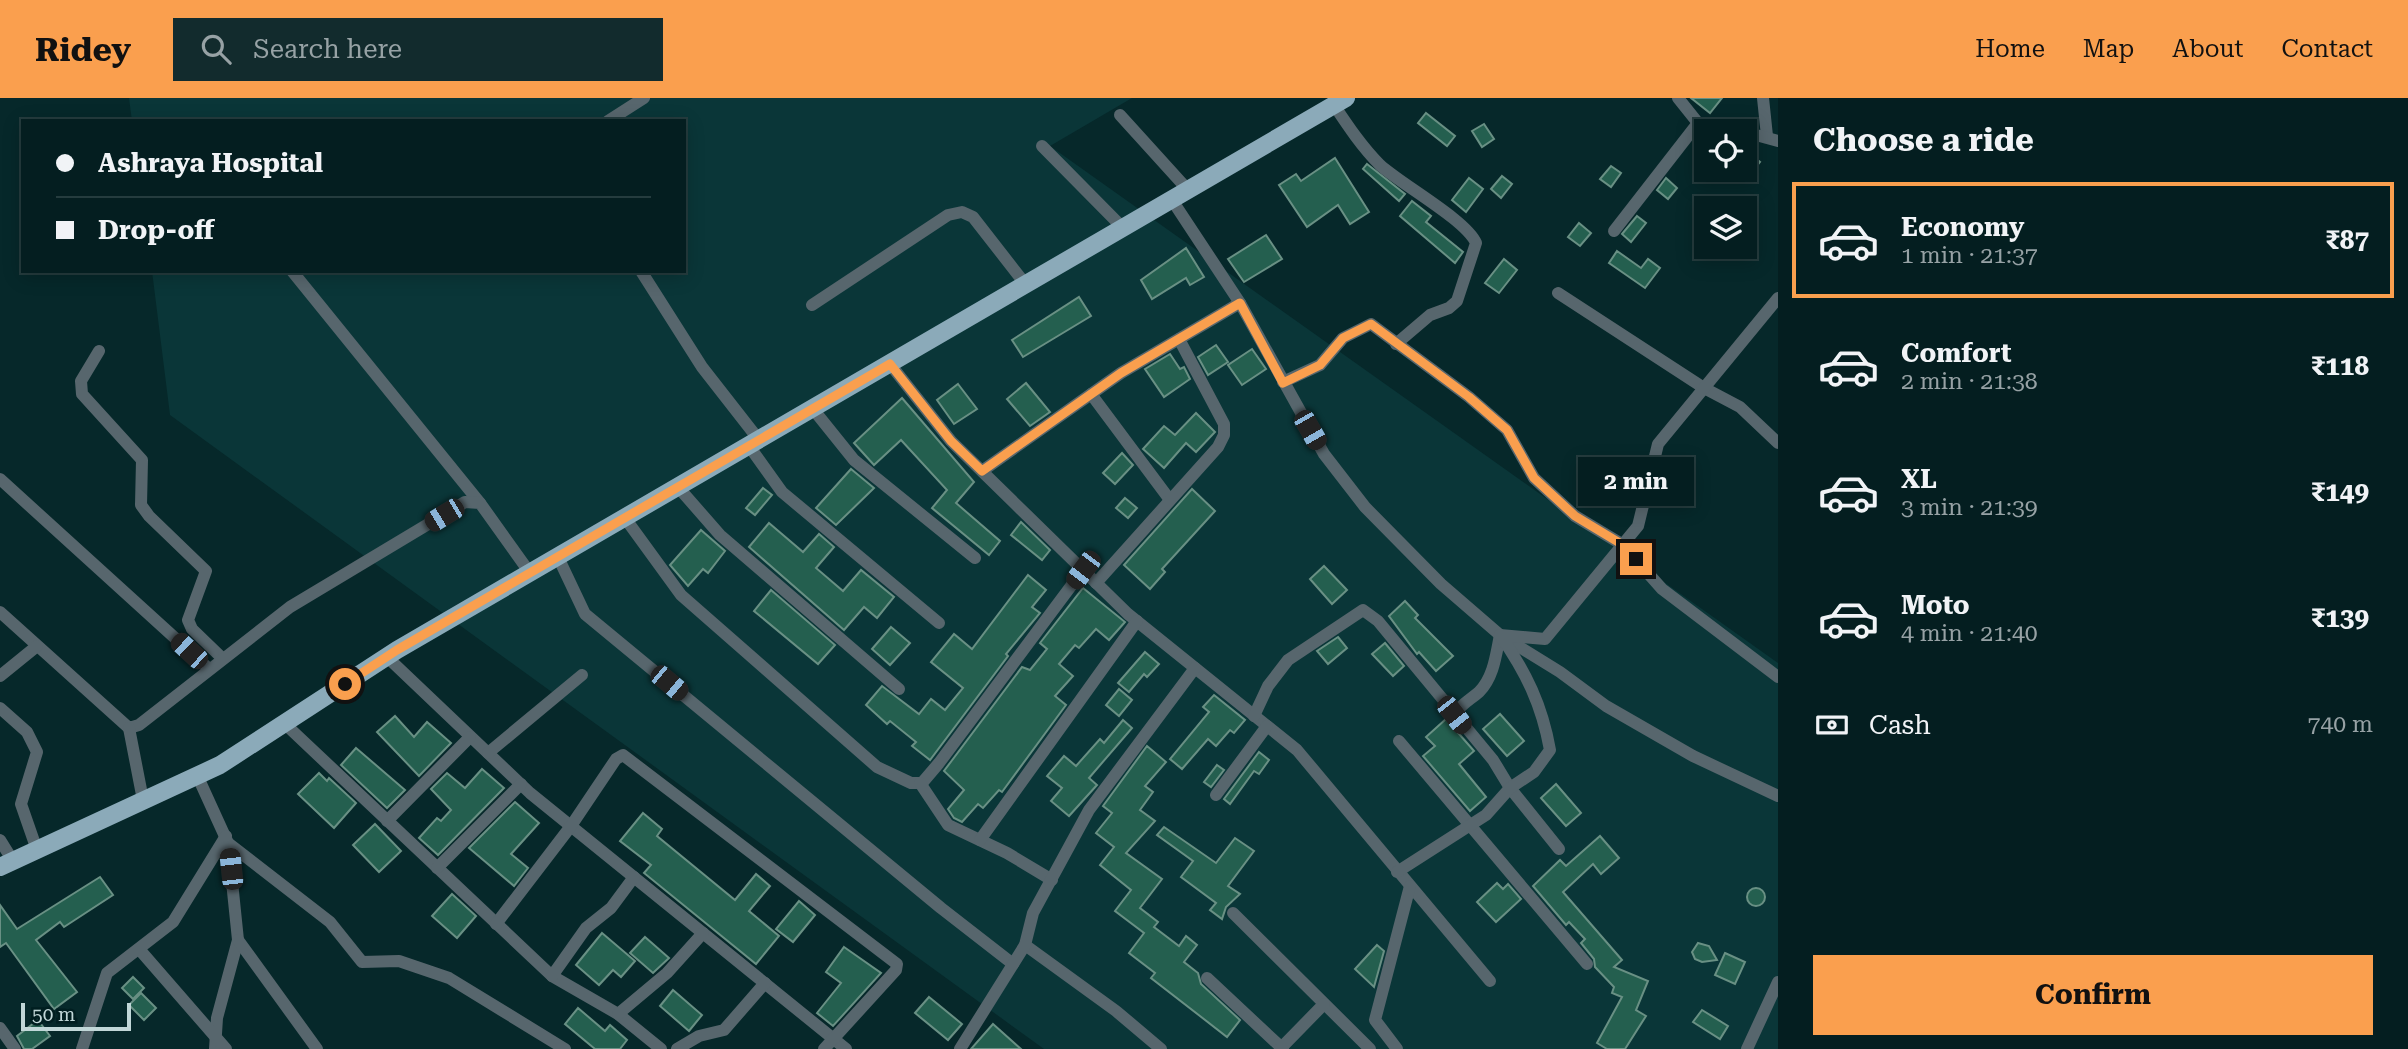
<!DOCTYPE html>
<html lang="en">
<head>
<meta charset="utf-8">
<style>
	:root { --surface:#041e20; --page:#122b2d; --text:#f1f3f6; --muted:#97a2a5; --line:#253c3e; --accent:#fa9f4e }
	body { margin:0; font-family:"Roboto Serif",serif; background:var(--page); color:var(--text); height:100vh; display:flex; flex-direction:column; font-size:26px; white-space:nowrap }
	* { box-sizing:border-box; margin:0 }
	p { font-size:23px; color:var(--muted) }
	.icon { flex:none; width:38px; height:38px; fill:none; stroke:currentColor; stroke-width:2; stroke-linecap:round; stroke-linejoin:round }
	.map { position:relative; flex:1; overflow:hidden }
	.details { display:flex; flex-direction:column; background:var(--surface); width:630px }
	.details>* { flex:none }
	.banner { position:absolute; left:21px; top:21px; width:665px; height:154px; border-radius:0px; box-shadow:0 4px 18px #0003,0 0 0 2px var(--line); display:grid; align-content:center; height:154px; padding:0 35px; background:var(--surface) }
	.fabs { position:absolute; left:1694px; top:21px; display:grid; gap:14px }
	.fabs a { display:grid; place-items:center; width:63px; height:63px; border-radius:0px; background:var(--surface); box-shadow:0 4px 18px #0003,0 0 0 2px var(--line); font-size:35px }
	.scale { position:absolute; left:21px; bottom:18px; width:110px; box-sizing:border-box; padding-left:7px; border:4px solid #c1d7d8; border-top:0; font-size:19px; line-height:24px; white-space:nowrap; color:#c1d7d8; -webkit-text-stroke:5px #001e20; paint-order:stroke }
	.end { position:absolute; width:32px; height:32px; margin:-16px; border:9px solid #fa9f4e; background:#111; box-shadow:0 0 0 4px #111 }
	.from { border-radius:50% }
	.bubble { position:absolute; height:49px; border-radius:0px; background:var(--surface); box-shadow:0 4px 18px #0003,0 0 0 2px var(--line); font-size:23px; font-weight:700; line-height:49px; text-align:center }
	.car { position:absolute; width:21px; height:42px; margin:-21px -10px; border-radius:9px; box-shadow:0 0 5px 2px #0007; background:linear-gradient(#222 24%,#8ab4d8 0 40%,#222 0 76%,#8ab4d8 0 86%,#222 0) }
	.banner b { display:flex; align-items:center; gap:24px; height:66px; font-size:26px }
	.banner b+b { border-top:2px solid var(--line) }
	.banner i { width:18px; height:18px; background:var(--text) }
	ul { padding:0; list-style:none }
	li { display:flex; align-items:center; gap:21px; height:116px; margin:0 14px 10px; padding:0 21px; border:4px solid transparent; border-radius:0px }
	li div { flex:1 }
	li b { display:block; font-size:26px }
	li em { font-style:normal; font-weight:700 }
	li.on { border-color:var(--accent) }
	li>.icon { width:63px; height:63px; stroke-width:1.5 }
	h2 { padding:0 35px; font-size:32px; line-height:84px }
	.pay { display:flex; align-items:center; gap:18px; height:77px; padding:0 35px; font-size:26px }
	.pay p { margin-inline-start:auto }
	.primary-button { display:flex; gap:14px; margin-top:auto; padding:14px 35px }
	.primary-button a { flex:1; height:80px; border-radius:0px; background:var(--accent); color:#111; font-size:28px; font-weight:700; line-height:80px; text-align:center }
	header { display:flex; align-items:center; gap:42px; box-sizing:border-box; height:98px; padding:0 35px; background:var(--accent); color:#111 }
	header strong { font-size:33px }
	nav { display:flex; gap:38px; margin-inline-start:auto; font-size:24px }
	.search { width:490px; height:63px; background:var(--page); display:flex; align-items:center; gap:18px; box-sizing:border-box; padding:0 24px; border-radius:0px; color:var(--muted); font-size:26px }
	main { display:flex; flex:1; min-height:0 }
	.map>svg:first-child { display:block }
	.built { fill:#0a3638 }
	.building { fill:#245f4f; stroke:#699084; stroke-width:2 }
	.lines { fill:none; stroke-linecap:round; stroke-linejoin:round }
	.street { stroke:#57666d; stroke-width:12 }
	.primary { stroke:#8baab9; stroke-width:18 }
	.route { stroke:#fa9f4e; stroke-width:9 }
</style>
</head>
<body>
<header>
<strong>Ridey</strong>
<div class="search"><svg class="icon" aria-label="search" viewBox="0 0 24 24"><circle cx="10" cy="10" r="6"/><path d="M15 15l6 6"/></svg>Search here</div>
<nav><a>Home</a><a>Map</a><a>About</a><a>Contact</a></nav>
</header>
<main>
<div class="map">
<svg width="1778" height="951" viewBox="0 0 1778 951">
	<rect width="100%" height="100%" fill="#06282a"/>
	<!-- built -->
	<polygon class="built" points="129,0 1132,0 1050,48 1778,565 1778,951 1044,951 170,317 152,173 684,173 684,23 132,23"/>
	<!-- building -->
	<g class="building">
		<polygon points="1691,0 1722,0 1710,15"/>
		<polygon points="1426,15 1455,38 1447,48 1418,25"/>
		<polygon points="1484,26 1494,41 1482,49 1472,33"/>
		<polygon points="1745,52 1760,64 1751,75 1745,70"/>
		<polygon points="1335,60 1369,114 1350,126 1338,107 1307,129 1279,87 1296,76 1301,83"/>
		<polygon points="1367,66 1405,96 1399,103 1363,71"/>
		<polygon points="1611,68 1621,75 1611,89 1600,81"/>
		<polygon points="1502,78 1512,86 1501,100 1491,91"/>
		<polygon points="1469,80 1483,91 1466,114 1452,102"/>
		<polygon points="1666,80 1677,90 1668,101 1657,92"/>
		<polygon points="1412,103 1431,118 1426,124 1463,154 1455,165 1400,118"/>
		<polygon points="1637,118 1646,125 1631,144 1622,136"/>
		<polygon points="1579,125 1591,135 1580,148 1568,139"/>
		<polygon points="1266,137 1282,161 1244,184 1228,161"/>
		<polygon points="1186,150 1204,179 1190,187 1186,180 1152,201 1141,182"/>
		<polygon points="1617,153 1641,170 1648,161 1660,170 1645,190 1609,165"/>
		<polygon points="1504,161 1517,172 1499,195 1485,185"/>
		<polygon points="1079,199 1091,218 1023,259 1012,242"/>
		<polygon points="1216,247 1228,264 1208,277 1198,259"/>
		<polygon points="1252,251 1266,271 1242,287 1228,267"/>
		<polygon points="1170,256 1180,271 1184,269 1190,281 1164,299 1145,271"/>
		<polygon points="1026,285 1050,314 1030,328 1007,301"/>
		<polygon points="958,286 977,311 954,326 937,302"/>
		<polygon points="902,300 974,384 956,405 1000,443 989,457 932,410 947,392 901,342 874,367 854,345"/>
		<polygon points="1196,315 1215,334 1196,354 1186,345 1164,370 1143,351 1164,328 1175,337"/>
		<polygon points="1122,355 1133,367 1115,386 1103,375"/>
		<polygon points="851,371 874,390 836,427 816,410"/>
		<polygon points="763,390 772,397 755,417 746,410"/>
		<polygon points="1192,391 1215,413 1162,471 1165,474 1150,491 1124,467"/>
		<polygon points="1125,400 1137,410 1128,420 1116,410"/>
		<polygon points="1021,424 1050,452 1042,462 1011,437"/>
		<polygon points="769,425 803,454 819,436 834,449 816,470 843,493 861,472 894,499 877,520 864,509 844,532 749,449"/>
		<polygon points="701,432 725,453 708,475 703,471 688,488 670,467"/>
		<polygon points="1324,468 1347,492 1332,506 1310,481"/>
		<polygon points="1028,477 1046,492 1032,509 1040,515 1006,556 1008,558 930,662 912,648 916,644 890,623 887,626 866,607 882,588 919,616 931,601 945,612 963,590 931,564 954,536 972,551"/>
		<polygon points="1083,490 1125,524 1109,542 1096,531 1079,550 1075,547 1059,566 1073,578 1055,598 1066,607 1002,694 999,692 983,710 978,706 962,724 954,720 948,711 964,692 944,673 1022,569 1030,572 1047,551 1040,545"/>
		<polygon points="771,492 835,547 818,566 754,513"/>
		<polygon points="1405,503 1418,517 1415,520 1453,558 1436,573 1419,554 1417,556 1389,518"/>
		<polygon points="891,529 910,545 890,567 872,551"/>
		<polygon points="1338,539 1347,550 1328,566 1317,553"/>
		<polygon points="1385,545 1404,568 1393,578 1372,556"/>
		<polygon points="1145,554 1159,566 1147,579 1144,576 1129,594 1118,585"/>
		<polygon points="1119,591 1132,602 1119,618 1106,607"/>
		<polygon points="1214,597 1245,622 1234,635 1230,632 1216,648 1208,641 1182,671 1170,661 1209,614 1203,609"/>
		<polygon points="1500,616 1524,643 1507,658 1483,631"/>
		<polygon points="395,618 414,639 427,624 451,645 419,678 377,634"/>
		<polygon points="1446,621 1474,653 1459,666 1486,699 1470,713 1423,658 1435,648 1426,639"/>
		<polygon points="1123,622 1132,630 1089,680 1097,687 1069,718 1051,703 1062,690 1047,678 1064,658 1076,668 1100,641 1104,645"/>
		<polygon points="1147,648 1166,664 1145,688 1153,694 1140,712 1155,723 1126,755 1162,781 1140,810 1158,824 1154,829 1179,848 1186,838 1197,847 1184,864 1198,875 1201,886 1240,922 1227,939 1151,880 1155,875 1129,855 1144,835 1115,813 1131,792 1100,767 1114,749 1096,735 1112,715 1103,708"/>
		<polygon points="356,650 405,692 387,710 341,667"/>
		<polygon points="1259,654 1269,662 1259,676 1254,673 1230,706 1224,701"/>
		<polygon points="1217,667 1224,672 1211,689 1204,684"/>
		<polygon points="482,671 504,690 438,757 419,740 437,720 441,723 451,712 431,691 447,675 465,690"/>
		<polygon points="319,675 327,683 329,680 356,705 334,730 298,696"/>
		<polygon points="1556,686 1581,715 1566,728 1541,700"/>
		<polygon points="515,704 539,725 511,756 528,770 514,788 469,750"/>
		<polygon points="643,715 662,731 657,738 735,802 756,776 770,788 749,813 779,838 756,866 644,775 651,767 620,743"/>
		<polygon points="375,726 401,753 379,774 353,747"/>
		<polygon points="1164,729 1216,765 1235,740 1254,753 1228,788 1240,796 1226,809 1222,821 1210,812 1216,805 1181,779 1193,763 1157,737"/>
		<polygon points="1600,738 1619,760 1601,776 1593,766 1563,794 1622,862 1614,869 1648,883 1636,912 1646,918 1625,951 1607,951 1597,945 1622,899 1612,895 1614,889 1595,869 1594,861 1581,845 1585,841 1569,824 1566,827 1533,788 1560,762 1566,768"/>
		<polygon points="100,779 113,797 64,829 60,824 36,842 77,894 54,911 6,845 0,849 0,807 17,831"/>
		<polygon points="1497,785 1503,791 1508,786 1521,801 1496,824 1477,804"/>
		<circle cx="1756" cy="799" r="9"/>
		<polygon points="452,796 476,818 457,840 432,818"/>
		<polygon points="799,803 815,817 793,844 776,831"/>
		<polygon points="602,835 635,863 621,879 613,872 599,887 576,867"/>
		<polygon points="645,839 669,860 653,875 630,855"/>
		<polygon points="1698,845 1709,848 1717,862 1702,864 1695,861 1692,854"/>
		<polygon points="1377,847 1384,853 1374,889 1355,871"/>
		<polygon points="844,849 881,875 833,928 817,915 841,885 826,874"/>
		<polygon points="1725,855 1745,864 1735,886 1715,877"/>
		<polygon points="133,879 144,890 133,901 122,890"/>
		<polygon points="673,892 702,917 689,933 660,908"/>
		<polygon points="141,895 156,910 144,922 129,907"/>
		<polygon points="929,899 962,926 948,942 915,915"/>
		<polygon points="578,910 605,933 610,927 627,942 620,951 595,951 565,926"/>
		<polygon points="1702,912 1728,928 1720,941 1693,924"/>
		<polygon points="38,922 50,938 32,951 24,951 17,938"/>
		<polygon points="993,926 1021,951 971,951"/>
	</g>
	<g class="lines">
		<!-- street -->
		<g class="street">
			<polyline points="1678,0 1698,25 1741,33"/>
			<polyline points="1763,0 1767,38"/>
			<path d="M1334 7C1348 28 1362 49 1380 67 1402 87 1466 122 1476 145L1457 203 1449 210 1430 217 1396 246"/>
			<polyline points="1120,17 1188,92"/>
			<polyline points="608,23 644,0"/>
			<polyline points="1745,34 1778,43"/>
			<polyline points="1042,48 1123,130"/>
			<polyline points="1172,102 1240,205 1324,356 1365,409 1441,486 1500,537 1560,574 1606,608 1693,658 1778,698"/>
			<polyline points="1614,133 1698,25"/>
			<polyline points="292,173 480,405"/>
			<polyline points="641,173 702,269 759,342"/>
			<polyline points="1558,195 1704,290 1740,309 1778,345"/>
			<polyline points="812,207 948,117 962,114 973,119 1026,187"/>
			<polyline points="99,253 81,283 82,296 142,362 141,407 149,418 206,473 188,522 192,531 222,560"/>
			<polyline points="890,266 951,343 1128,516 1297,652 1490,883"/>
			<polyline points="1283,284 1320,267 1343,240 1371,226 1469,299 1507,332 1534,380 1575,418 1623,447 1662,491 1778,579"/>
			<polyline points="1091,296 1170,402"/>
			<polyline points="813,311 854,362 975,460"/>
			<polyline points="749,348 782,394 939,525"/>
			<polyline points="982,373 1121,275 1240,205"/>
			<polyline points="0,381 208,570"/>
			<polyline points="678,389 720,437 899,591"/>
			<polyline points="625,420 681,497 877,669 911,685 922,685 939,665 1083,472"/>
			<polyline points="558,459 585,516 941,810 1013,866"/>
			<polyline points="1096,485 1218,349 1224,337 1224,326 1179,241"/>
			<polyline points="0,514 129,630 139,627 290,509 465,404 480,405 530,475"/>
			<polyline points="387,559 530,695 846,951"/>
			<polyline points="0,578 37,548"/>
			<polyline points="0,610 27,634 37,654 21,706 37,752"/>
			<path d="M1454 617C1461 606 1470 602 1479 594 1494 579 1496 556 1500 537"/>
			<polyline points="1254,618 1268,588 1288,562 1363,512 1378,523 1493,662 1510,690 1559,751"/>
			<polyline points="284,625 552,878 618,916 661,951"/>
			<polyline points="129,630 143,702"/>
			<polyline points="1399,643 1587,866"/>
			<polyline points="488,655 582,577"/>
			<polyline points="197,677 228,745 238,842 217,920 215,951"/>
			<polyline points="920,685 948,727 1007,755 1052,782"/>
			<polyline points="1216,697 1267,628"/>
			<polyline points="387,723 470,639"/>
			<polyline points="0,742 13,763"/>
			<polyline points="980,742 1137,523"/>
			<polyline points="228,745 330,824 362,864 399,863 449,880 565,951"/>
			<polyline points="437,770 521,686"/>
			<path d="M1397 774 1486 717 1510 690 1534 674 1550 652C1542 607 1526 574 1500 537L1545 541 1638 428 1658 346 1778 200"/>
			<polyline points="1233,815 1370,951"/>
			<polyline points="496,826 571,728 616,661 623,657 897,866 896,872 824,951"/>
			<polyline points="238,842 317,951"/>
			<polyline points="1025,847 1116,913 1161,951"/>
			<polyline points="139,851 226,951"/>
			<polyline points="552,878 586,830 611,810 634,779"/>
			<polyline points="1207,880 1283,951"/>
			<polyline points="618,916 667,875 703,835"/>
			<polyline points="0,930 15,951"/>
			<polyline points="82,951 107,875 173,824 226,738"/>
			<polyline points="677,951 699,938 724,932 765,885"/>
			<polyline points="960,951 1025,847 1033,815 1089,712 1195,570"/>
			<polyline points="1280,951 1324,906"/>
			<polyline points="1397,951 1375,922 1410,788"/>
			<polyline points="1747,951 1778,884"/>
		</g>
		<!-- primary -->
		<polyline class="primary" points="0,769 220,667 397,552 1346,0"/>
	</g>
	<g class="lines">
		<!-- route -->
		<polyline class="route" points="345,586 397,552 890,266 951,343 982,373 1121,275 1240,205 1283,285 1320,267 1343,240 1371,226 1469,299 1507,332 1534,380 1575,418 1623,447 1636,461"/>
	</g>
</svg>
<div class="fabs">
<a><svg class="icon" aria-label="locate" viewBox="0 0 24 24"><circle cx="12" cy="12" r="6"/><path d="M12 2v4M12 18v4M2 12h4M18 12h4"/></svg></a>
<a><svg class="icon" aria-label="layers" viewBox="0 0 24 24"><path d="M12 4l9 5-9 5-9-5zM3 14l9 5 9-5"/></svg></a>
</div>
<div class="scale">50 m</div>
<i class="end from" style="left:345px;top:586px"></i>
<i class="end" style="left:1636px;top:461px"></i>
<div class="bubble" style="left:1578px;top:359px;width:116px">2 min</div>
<i class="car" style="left:1310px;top:332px;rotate:150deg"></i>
<i class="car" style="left:444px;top:417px;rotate:239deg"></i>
<i class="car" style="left:1083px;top:472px;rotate:217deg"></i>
<i class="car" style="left:189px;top:553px;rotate:313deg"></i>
<i class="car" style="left:669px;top:585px;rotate:130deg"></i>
<i class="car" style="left:1454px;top:617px;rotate:142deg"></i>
<i class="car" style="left:231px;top:771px;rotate:354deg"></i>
<div class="banner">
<b><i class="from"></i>Ashraya Hospital</b>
<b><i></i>Drop-off</b>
</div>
</div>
<section class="details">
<h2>Choose a ride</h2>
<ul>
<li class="on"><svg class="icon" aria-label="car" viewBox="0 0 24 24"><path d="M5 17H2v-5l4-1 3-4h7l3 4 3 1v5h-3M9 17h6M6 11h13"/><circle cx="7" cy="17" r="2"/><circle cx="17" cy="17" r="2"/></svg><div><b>Economy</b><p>1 min · 21:37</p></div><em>₹87</em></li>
<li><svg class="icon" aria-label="car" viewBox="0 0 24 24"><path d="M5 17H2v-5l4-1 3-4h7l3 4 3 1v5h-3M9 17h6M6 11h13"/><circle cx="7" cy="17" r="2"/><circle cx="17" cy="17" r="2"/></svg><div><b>Comfort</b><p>2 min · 21:38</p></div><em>₹118</em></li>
<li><svg class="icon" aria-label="car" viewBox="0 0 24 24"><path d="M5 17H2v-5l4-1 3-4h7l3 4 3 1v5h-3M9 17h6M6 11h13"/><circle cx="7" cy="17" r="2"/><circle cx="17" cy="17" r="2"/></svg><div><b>XL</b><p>3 min · 21:39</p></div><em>₹149</em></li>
<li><svg class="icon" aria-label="car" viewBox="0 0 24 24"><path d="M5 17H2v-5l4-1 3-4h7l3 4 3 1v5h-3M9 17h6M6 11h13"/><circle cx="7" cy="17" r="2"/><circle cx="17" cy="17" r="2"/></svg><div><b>Moto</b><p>4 min · 21:40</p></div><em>₹139</em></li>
</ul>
<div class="pay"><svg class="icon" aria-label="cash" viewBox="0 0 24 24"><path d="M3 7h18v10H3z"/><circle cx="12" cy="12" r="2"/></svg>Cash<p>740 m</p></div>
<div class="primary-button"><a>Confirm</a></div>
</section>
</main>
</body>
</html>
